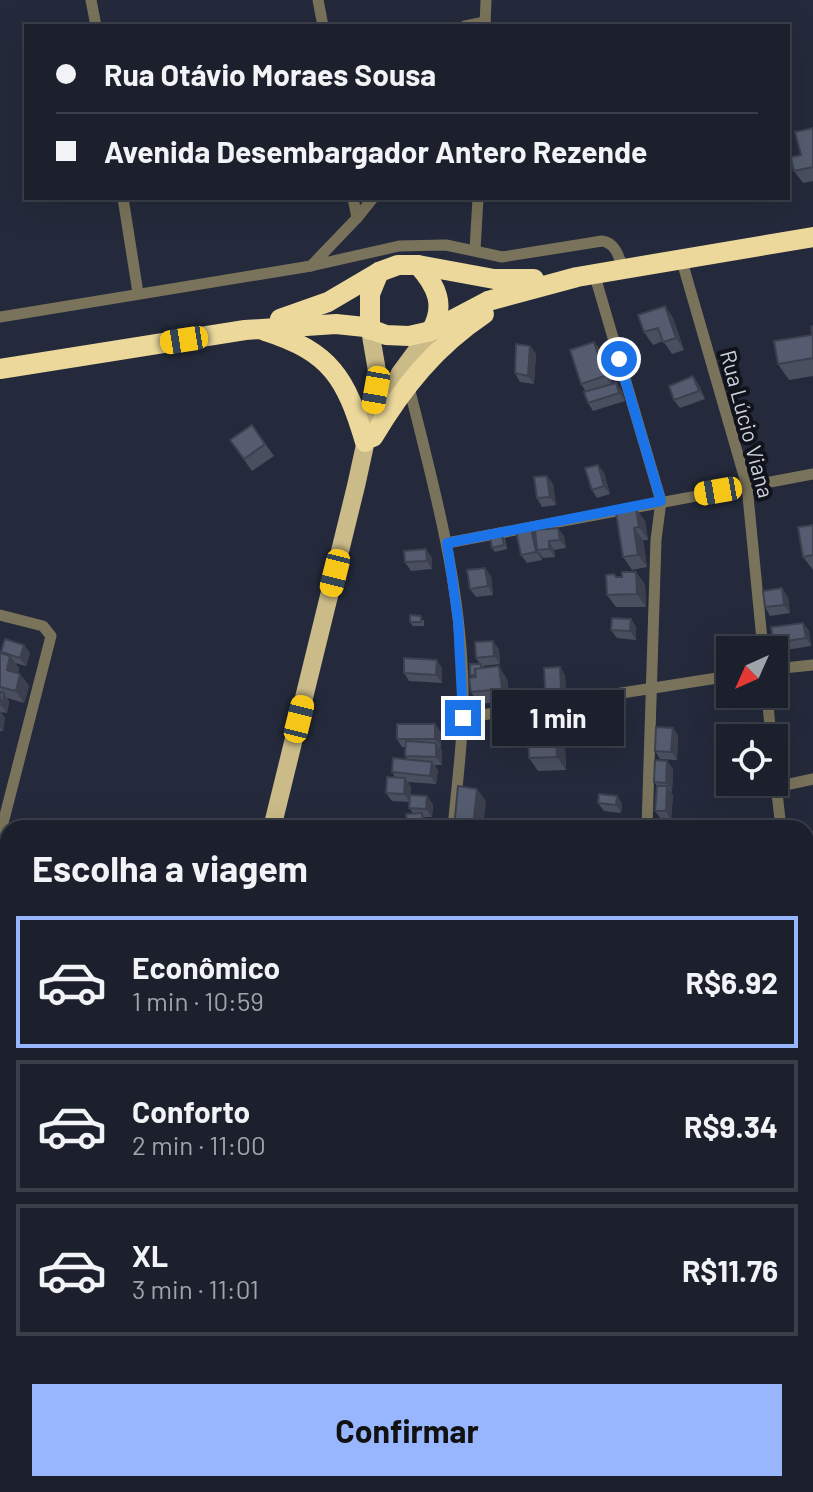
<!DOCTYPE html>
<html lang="pt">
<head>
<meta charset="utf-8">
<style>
	:root { --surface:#1b202c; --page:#242834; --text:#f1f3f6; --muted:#a0a3a9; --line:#393e48; --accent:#97b6fd }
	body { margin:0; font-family:Barlow,sans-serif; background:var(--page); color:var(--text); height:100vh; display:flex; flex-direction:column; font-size:30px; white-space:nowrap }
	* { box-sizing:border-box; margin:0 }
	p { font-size:26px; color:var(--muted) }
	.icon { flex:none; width:44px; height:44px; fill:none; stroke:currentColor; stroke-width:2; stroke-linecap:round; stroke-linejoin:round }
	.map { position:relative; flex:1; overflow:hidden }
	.side { position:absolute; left:0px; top:820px; width:814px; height:672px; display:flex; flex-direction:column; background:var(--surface); border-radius:24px 24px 0 0; box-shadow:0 8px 32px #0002,0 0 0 2px var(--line) }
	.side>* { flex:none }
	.banner { position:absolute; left:24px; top:24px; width:766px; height:176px; border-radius:0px; box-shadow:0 8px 32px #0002,0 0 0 2px var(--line); display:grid; align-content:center; height:176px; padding:0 32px; background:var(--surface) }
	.needle { width:52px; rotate:225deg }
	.fabs { position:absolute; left:716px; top:636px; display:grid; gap:16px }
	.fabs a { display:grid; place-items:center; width:72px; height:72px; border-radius:0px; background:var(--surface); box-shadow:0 8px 32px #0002,0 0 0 2px var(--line); font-size:40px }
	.end { position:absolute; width:36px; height:36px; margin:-18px; border:10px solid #1a73e8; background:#fff; box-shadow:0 0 0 4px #fff }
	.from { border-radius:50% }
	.bubble { position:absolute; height:56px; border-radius:0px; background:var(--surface); box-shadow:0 8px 32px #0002,0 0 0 2px var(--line); font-size:26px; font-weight:700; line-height:56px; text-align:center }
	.car { position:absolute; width:24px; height:48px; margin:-24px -12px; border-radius:10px; box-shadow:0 0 6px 2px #0007; background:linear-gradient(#f5c518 24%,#345 0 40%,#f5c518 0 76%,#345 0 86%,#f5c518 0) }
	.banner b { display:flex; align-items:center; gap:28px; height:76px; font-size:30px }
	.banner b+b { border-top:2px solid var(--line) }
	.banner i { width:20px; height:20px; background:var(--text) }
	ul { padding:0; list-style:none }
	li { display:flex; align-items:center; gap:24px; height:132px; margin:0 16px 12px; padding:0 16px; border:4px solid var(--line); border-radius:0px }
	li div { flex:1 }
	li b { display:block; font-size:30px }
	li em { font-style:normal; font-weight:700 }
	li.current { border-color:var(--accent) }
	li>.icon { width:72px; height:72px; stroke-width:1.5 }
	h2 { padding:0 32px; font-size:36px; line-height:96px }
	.primary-button { display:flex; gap:16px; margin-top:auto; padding:16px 32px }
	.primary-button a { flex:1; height:92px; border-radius:0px; background:var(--accent); color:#111; font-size:32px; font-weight:700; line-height:92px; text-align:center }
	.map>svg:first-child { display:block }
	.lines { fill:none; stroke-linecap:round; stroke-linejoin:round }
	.street { stroke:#7a735b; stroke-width:11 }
	.primary { stroke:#cbbb88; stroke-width:18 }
	.highway { stroke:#ebd89a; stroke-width:20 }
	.wall { fill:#494f5f }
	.shaded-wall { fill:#3c404e }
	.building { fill:#555c6f; stroke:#3c404e; stroke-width:2 }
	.route { stroke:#1a73e8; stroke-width:10 }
	.labels { text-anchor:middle; stroke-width:8; stroke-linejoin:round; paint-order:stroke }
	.street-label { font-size:22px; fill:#ced2dd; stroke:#10131a }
</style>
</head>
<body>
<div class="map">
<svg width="813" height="1492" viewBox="0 0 813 1492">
	<rect width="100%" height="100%" fill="#242a3b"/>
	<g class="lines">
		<!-- street -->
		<g class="street">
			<polyline points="91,0 96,26"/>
			<polyline points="318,0 323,26"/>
			<polyline points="465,26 485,22"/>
			<polyline points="485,26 486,0"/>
			<polyline points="123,198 138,293"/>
			<polyline points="357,218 373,198"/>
			<polyline points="475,250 478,198"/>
			<polyline points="681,258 747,486 763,650"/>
			<polyline points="311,266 357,218 353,198"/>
			<polyline points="594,273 661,501 656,540 647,828"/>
			<path d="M0 317 311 266 399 246 446 245 502 257 602 241C616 243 619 257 623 269"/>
			<path d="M408 383C431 476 457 568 462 664 466 719 458 774 453 828"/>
			<polyline points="447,543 813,474"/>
			<polyline points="0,615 43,626 51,636 0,835"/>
			<polyline points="774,669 813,665"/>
			<polyline points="767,694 771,738"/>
			<polyline points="463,718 730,676"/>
			<polyline points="774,767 781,828"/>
			<polyline points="776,787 813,779"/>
			<polyline points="0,973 8,975"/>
			<polyline points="806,1045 813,1044"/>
			<polyline points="806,1080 813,1156"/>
			<polyline points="806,1243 813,1241"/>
			<polyline points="0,1349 8,1351"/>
			<polyline points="806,1376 813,1370"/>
			<polyline points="805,1484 812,1492"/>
			<polyline points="33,1492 35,1484"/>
			<polyline points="416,1492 416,1484"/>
			<polyline points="611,1492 612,1484"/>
			<polyline points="669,1492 677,1484"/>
		</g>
		<!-- primary -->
		<g class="primary">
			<polyline points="379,419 400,373 431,331"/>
			<polyline points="272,828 356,486 372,413 377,371 370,330"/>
			<polyline points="104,1492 106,1484"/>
		</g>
		<!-- highway -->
		<g class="highway">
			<path d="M418 265C437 286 446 306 431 331"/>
			<polyline points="280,319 328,302 379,272 398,265 418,265 494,279 534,279"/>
			<polyline points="370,330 370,294 379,272"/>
			<path d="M265 331C331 352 346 378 365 442"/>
			<polyline points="0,369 245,330 336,324 365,327 386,335 409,336 431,331 488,301 577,277 813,237"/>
			<path d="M373 437C403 387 435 347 484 314"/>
		</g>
	</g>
	<!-- wall -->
	<g class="wall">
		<polygon points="813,128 813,181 803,183 794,171"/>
		<polygon points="690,198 708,198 692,202"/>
		<polygon points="665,306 673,318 684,350 672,354 663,341 653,345 644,332"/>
		<polygon points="813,326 813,376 789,380 778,364 812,335"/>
		<polygon points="594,342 603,354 612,384 622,391 625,401 593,411 588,403 586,392 581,384"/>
		<polygon points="530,346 536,354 534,384 520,382 515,373"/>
		<polygon points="699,385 705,399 680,408 674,400"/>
		<polygon points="252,425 274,456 252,471 230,440"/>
		<polygon points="598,465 604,473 610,494 597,498 592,490"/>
		<polygon points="547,476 553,484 556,505 542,507 537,498"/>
		<polygon points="634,509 645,521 648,540 643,540 647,567 632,570 623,557"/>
		<polygon points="813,525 813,570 803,557"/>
		<polygon points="531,528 536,535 564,536 566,548 554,550 555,557 543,558 541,554 542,560 527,563 521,555"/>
		<polygon points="502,535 505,539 507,549 495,552 492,548"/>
		<polygon points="426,549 432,558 432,569 411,571 405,562"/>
		<polygon points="491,576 493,595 476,597 470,589"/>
		<polygon points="645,584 646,607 616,607 607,595"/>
		<polygon points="788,597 790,613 770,616 765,607"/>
		<polygon points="631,619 636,627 636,640 617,638 611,630"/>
		<polygon points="424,620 424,626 413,626 410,622"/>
		<polygon points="803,623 809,631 811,646 779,651 774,643"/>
		<polygon points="24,645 30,653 26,666 15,663 19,668 18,673 20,674 29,686 24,703 7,698 9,702 7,713 1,712 5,718 3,731 0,731 0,653 2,654 1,652"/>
		<polygon points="499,649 500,664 483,666 484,668 507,679 510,701 479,704 471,692 472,677 470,675 480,664 476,658"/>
		<polygon points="442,668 442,683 409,681 404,673"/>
		<polygon points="565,675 566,697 551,698 545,689"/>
		<polygon points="564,720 566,770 538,771 529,758"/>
		<polygon points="435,724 441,733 441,747 440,747 442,751 442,765 434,765 438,770 436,784 408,782 411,787 410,795 433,804 432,817 425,817 428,822 428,828 408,828 407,827 414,814 409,808 410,802 392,801 386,793 395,777 392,772 408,759 405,756 406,747 402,747 397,739"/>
		<polygon points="673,728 678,736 677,760 660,759 655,751"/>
		<polygon points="667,761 673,769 672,792 670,791 673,795 671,820 661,819 655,811 657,786 654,782"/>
		<polygon points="617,796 622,804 621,813 604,811 598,803"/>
		<polygon points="806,864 807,864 813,872 813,900 806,901"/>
		<polygon points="0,981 8,984 8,1006 0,1004"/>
		<polygon points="813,1006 813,1028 807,1020"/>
		<polygon points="0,1015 8,1017 8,1041 0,1039"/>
		<polygon points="0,1239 7,1286 8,1287 8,1330 0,1327"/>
		<polygon points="806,1256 809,1260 812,1284 806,1285"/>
		<polygon points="808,1300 813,1311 813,1314 807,1316 811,1321 813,1332 806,1333 806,1301"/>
		<polygon points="806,1339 812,1347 813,1357 806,1357"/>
		<polygon points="813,1457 813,1481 806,1472"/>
	</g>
	<!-- shaded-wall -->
	<g class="shaded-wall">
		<polygon points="665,306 673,318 684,350 676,338"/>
		<polygon points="594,342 603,354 614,389 605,376"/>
		<polygon points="530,346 536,354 534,384 528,376"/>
		<polygon points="693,376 699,385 705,399 699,391"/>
		<polygon points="616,383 622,391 625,401 619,393"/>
		<polygon points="598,465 604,473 610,494 604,486"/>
		<polygon points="547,476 553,484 556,505 550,497"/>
		<polygon points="632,505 637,512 636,508 645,521 648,540 639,527"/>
		<polygon points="531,528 537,536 537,550 541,554 542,560 536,552"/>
		<polygon points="558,528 564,536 566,548 560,540"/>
		<polygon points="634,528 643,540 647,567 638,555"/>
		<polygon points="549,541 554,550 555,557 549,549"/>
		<polygon points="426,549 432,558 432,569 427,561"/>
		<polygon points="485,568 491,576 493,595 488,586"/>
		<polygon points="636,572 645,584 646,607 637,594"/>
		<polygon points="782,588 788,597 790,613 784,605"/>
		<polygon points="631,619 636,627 636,640 630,631"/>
		<polygon points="803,623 809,631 811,646 806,638"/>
		<polygon points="493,641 499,649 500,664 494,656"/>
		<polygon points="24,645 30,653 26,666 20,658"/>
		<polygon points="10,656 19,668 15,682 7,670"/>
		<polygon points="437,660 442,668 442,683 436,675"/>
		<polygon points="499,666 507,679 510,701 502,689"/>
		<polygon points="560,667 565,675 566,697 561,689"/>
		<polygon points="20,674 29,686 24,703 16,691"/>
		<polygon points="4,693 9,702 7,713 1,705"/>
		<polygon points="555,707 564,720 566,770 557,757"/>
		<polygon points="0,711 5,718 3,731 0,728"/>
		<polygon points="435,724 441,733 441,747 435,739"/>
		<polygon points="673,728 678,736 677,760 671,752"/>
		<polygon points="436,743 442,751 442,765 436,757"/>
		<polygon points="667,761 673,769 672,792 666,783"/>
		<polygon points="432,762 438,770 436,784 430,776"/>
		<polygon points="405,778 411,787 410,802 404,794"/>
		<polygon points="667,786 673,795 671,820 666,811"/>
		<polygon points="477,789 486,801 483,828 473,828"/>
		<polygon points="427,796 433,804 432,817 426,809"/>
		<polygon points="617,796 622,804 621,813 616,805"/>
		<polygon points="422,813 428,822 428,828 424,828 423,826"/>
		<polygon points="807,864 813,872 813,883 808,875"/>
		<polygon points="3,1240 8,1248 8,1280 4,1299 0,1294 0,1251"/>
		<polygon points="806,1256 809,1260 812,1284 807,1276"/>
		<polygon points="806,1314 811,1321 813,1332 807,1324"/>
		<polygon points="807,1339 812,1347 813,1356 808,1349"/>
		<polygon points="636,1484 639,1484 642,1488 641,1492 635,1492"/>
	</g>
	<!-- building -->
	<g class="building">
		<polygon points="813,128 813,167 794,171 791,157 801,155 795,132"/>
		<polygon points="665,306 676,338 663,342 658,328 644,332 638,315"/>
		<polygon points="813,326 813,358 778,364 774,341 812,335 811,327"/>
		<polygon points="594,342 605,376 581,384 570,350"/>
		<polygon points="516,344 530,346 528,376 515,373"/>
		<polygon points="693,376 699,391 674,400 669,386"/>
		<polygon points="616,383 619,393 588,403 584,392"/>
		<polygon points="252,425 265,444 244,459 230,440"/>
		<polygon points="598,465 604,486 592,490 585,468"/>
		<polygon points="547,476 550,497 537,498 534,477"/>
		<polygon points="632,505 632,509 636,508 639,527 634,528 638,555 623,557 615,507"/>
		<polygon points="813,525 813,555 803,557 798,527"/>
		<polygon points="531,528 536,552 521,555 516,531"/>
		<polygon points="558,528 560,540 549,541 549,549 537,550 535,530"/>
		<polygon points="502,535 504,545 492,548 490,537"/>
		<polygon points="426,549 427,561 405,562 404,551"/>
		<polygon points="485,568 488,586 470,589 467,570"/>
		<polygon points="622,572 636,572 637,594 607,595 606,575 614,574 616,577 622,577"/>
		<polygon points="782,588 784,605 765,607 763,591"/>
		<polygon points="410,615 421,616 421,622 410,622"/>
		<polygon points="612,618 631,619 630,631 611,630"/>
		<polygon points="803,623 806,638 774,643 771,627"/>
		<polygon points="5,639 24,645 20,658 1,652"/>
		<polygon points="493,641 494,656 476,658 475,642"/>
		<polygon points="0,653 10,656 7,670 20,674 16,691 0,687"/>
		<polygon points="404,658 437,660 436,675 404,673"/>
		<polygon points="470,664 481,664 481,669 475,669 476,675 470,675"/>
		<polygon points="499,666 502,689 471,692 469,678 476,677 475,669"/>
		<polygon points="560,667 561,689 545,689 544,668"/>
		<polygon points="0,692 4,693 1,705 0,705"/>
		<polygon points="555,707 557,757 529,758 527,708"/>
		<rect x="397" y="724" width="38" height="15"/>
		<polygon points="656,727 673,728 671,752 655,751"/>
		<polygon points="406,741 436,743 436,757 405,756"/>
		<polygon points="393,758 432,762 430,776 392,772"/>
		<polygon points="655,760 667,761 666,783 654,782"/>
		<polygon points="387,777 405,778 404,794 386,793"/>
		<polygon points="458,786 477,789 473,828 454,828"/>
		<polygon points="657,786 667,786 666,811 655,811"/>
		<polygon points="599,794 617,796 616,805 598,803"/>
		<polygon points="410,795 427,796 426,809 409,808"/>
		<polygon points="422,813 423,826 407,827 406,814"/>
		<polygon points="653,821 665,822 664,828 652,828"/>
		<polygon points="812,878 813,891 806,892 806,879"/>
		<polygon points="0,981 8,984 8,996 0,994"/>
		<polygon points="806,1006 813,1006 813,1019 807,1020"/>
		<polygon points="0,1015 8,1017 8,1031 0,1029"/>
		<polygon points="811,1052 813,1052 813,1065 810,1066"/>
		<polygon points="0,1285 8,1287 8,1316 0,1314"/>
		<polygon points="808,1300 811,1310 806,1311 806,1301"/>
		<polygon points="808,1451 813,1457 813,1471 808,1474 806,1471 806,1452"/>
		<polygon points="612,1484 636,1484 635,1492 612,1492"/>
		<polygon points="788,1484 793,1490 791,1492 778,1492"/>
	</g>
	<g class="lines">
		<!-- route -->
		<polyline class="route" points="463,718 458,620 447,543 661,501 619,359"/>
	</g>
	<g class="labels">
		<!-- street labels -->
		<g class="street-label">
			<text transform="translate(747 424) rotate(75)" y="8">Rua Lúcio Viana</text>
		</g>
	</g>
</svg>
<div class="fabs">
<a><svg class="needle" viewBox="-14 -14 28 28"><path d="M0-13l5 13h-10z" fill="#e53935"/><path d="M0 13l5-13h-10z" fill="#a0a3a9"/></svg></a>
<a><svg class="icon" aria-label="locate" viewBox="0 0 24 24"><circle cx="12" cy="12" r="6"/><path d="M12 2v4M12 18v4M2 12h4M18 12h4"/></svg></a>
</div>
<i class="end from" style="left:619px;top:359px"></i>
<i class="end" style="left:463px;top:718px"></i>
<div class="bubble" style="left:492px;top:690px;width:132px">1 min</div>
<i class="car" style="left:184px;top:340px;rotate:261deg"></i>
<i class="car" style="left:376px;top:390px;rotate:190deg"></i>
<i class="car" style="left:718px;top:491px;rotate:260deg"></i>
<i class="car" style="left:335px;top:573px;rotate:194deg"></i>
<i class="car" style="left:299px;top:719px;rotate:14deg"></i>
<div class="banner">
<b><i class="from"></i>Rua Otávio Moraes Sousa</b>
<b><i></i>Avenida Desembargador Antero Rezende</b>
</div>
<section class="side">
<h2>Escolha a viagem</h2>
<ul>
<li class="current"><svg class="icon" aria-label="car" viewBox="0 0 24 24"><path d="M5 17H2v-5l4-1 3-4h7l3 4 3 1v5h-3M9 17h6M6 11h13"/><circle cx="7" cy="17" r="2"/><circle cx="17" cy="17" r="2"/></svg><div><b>Econômico</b><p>1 min · 10:59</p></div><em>R$6.92</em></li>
<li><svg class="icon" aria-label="car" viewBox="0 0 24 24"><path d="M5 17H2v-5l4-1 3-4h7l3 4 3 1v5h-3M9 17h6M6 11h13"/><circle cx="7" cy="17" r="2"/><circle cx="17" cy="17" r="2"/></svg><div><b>Conforto</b><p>2 min · 11:00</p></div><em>R$9.34</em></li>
<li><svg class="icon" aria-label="car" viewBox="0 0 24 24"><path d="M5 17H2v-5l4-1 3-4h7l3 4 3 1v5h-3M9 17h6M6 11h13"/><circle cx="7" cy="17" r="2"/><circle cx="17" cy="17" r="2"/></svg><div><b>XL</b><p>3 min · 11:01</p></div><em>R$11.76</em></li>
</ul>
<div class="primary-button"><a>Confirmar</a></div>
</section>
</div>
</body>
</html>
